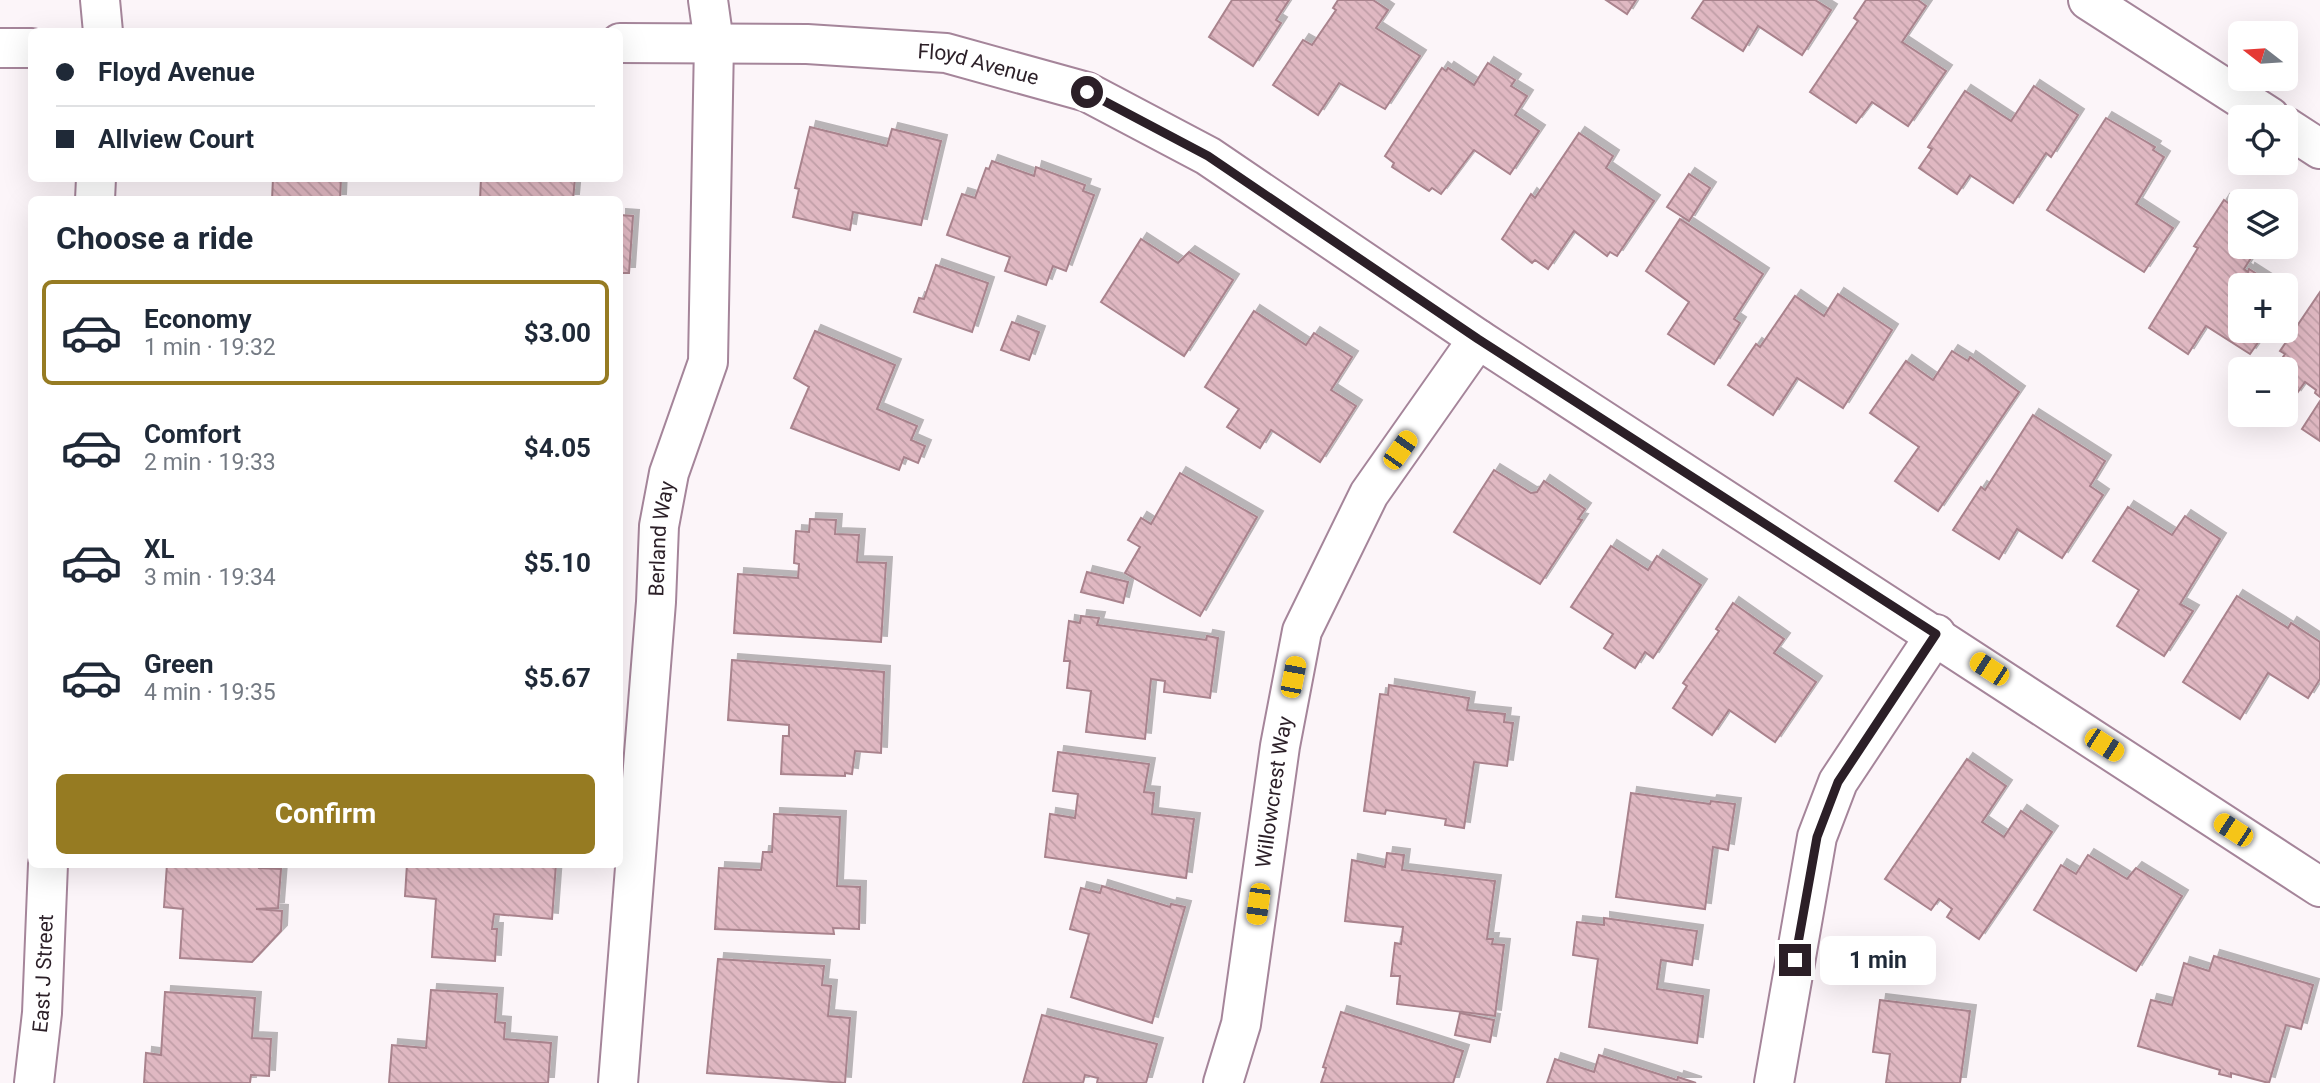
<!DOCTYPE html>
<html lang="en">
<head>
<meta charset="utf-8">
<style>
	:root { --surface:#fff; --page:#f2f2f3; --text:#1f2937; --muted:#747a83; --line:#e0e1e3; --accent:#967b22 }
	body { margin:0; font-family:Roboto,sans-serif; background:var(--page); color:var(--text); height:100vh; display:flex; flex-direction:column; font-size:26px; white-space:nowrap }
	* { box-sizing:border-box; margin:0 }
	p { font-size:23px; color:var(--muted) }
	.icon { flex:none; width:38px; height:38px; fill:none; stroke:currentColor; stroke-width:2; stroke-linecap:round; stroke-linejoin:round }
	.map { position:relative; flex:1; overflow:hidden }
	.drawer { position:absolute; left:28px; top:196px; width:595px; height:672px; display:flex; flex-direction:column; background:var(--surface); border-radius:10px; box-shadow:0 7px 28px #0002 }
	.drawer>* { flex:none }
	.guide { position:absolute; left:28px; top:28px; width:595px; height:154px; border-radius:10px; box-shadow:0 7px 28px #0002; display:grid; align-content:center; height:154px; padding:0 28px; background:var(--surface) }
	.needle { width:46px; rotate:287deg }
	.buttons { position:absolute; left:2228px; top:21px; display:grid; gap:14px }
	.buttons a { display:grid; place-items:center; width:70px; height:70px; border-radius:10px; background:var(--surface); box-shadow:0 7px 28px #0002; font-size:35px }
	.end { position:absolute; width:32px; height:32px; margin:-16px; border:9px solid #2b1f27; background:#fff; box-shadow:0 0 0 4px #fff }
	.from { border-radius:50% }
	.bubble { position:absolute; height:49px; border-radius:10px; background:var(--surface); box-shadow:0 7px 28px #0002; font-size:23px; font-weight:700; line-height:49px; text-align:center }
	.car { position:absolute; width:21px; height:42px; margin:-21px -10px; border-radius:9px; box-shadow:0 0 5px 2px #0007; background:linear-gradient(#f5c518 24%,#345 0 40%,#f5c518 0 76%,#345 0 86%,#f5c518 0) }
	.guide b { display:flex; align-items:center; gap:24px; height:66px; font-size:26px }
	.guide b+b { border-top:2px solid var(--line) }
	.guide i { width:18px; height:18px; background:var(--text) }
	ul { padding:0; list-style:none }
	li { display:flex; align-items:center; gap:21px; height:105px; margin:0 14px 10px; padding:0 14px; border:4px solid transparent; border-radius:10px }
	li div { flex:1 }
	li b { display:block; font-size:26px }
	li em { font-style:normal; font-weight:700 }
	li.current { border-color:var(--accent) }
	li>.icon { width:63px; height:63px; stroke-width:1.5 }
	h2 { padding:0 28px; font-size:32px; line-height:84px }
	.action { display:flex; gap:14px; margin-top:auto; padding:14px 28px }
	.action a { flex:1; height:80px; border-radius:10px; background:var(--accent); color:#fff; font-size:28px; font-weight:700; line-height:80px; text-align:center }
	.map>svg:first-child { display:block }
	.building { fill:url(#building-back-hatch); stroke:#a9838d; stroke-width:2; filter:url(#shadow) }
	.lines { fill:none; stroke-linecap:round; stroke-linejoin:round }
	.minor-casing { stroke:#a5859a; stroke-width:42 }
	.minor { stroke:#fff; stroke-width:38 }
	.route { stroke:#2b1f27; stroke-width:9 }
	.labels { text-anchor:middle; stroke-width:5; stroke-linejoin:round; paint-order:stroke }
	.street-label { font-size:21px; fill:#2b1f27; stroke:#fff }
</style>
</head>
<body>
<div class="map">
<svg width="2320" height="1083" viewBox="0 0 2320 1083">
	<defs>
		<pattern id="building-back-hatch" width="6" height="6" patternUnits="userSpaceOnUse" patternTransform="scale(1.75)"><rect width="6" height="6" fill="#e0b8c2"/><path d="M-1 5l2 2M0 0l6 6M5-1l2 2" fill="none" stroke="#c09ea7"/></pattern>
		<filter id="shadow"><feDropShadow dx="6" dy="-6" stdDeviation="0" flood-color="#0004"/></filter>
	</defs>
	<rect width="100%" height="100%" fill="#fcf5f9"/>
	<!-- building -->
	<g class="building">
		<polygon points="1232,0 1289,0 1276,20 1281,23 1253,66 1209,37"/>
		<polygon points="1338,0 1373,0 1388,10 1376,28 1420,56 1385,109 1339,83 1318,115 1273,85 1303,40 1312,45 1336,10 1333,8"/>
		<polygon points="1606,0 1636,0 1627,14"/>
		<polygon points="1704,0 1815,0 1831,10 1802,55 1758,26 1743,51 1692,18"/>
		<polygon points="1866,0 1918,0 1926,6 1902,42 1946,71 1908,126 1872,102 1856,123 1810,92 1858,21 1854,18"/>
		<polygon points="1488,63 1515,80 1511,86 1527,96 1515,115 1539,131 1510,174 1474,150 1441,194 1432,188 1429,191 1392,167 1394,163 1385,156 1442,68 1446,71 1448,68 1474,85"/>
		<polygon points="2034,86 2078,115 2051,157 2046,153 2013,203 1970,175 1957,194 1919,168 1932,149 1928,147 1965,91 2011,121"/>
		<polygon points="2106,118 2155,147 2153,150 2164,157 2136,204 2173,228 2144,272 2047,210"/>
		<polygon points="810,127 887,146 892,129 941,141 921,225 853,212 850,230 793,217 799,189 795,188"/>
		<polygon points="1579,133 1613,156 1606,168 1654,201 1617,256 1610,252 1607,256 1574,231 1548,269 1535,260 1532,263 1502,239 1531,194 1535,198"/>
		<polygon points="992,161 1034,176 1036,167 1085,185 1083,191 1094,195 1066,271 1053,266 1046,285 1005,271 1010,257 947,235 962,194 975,198 986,168 989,169"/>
		<polygon points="1689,174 1710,188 1689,221 1667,207"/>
		<polygon points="273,178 341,178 340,200 272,200"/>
		<polygon points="481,178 575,178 573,200 480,200"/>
		<polygon points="2224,200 2237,209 2240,207 2240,247 2258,247 2244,269 2248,272 2249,269 2274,285 2240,285 2240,331 2266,331 2250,354 2206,326 2188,354 2149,328 2198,248 2194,246"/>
		<polygon points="620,215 633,216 629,273 620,273"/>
		<polygon points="1680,219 1763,274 1734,319 1740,323 1714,364 1668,334 1689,302 1646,271"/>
		<polygon points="1141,239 1178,263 1189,252 1233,280 1184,356 1101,302"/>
		<polygon points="936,265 988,283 972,332 914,312 919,298 924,299"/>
		<polygon points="2320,292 2320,397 2315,393 2316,390 2305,382 2295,396 2286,389 2286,369 2275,369 2285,354 2280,351"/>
		<polygon points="1838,294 1892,330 1843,408 1797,378 1773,415 1728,385 1756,344 1760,347 1795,296 1824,316"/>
		<polygon points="1254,311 1306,345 1314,333 1352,357 1331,390 1356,406 1320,462 1271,430 1260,448 1227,427 1239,409 1205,387"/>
		<polygon points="1012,322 1039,332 1029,360 1001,350"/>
		<polygon points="815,331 895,365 877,409 917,426 911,440 925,446 918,463 904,457 899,470 791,428 809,387 794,378"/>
		<polygon points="1952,351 1968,361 1970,357 2019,392 1938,511 1895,481 1919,447 1870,413 1906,361 1933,380"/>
		<polygon points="2320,401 2320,441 2302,429"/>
		<polygon points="2033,415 2105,461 2090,486 2103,495 2062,558 2017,529 1999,559 1953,530 1981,487 1985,490"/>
		<polygon points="1494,470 1531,493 1537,492 1544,481 1585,509 1578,519 1582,520 1540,584 1454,532"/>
		<polygon points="1180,473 1257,517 1200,616 1125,573 1140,547 1128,540 1141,518 1151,524"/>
		<polygon points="2128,507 2172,535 2185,516 2220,539 2180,604 2193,611 2164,656 2117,626 2139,590 2093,561"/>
		<polygon points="810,519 836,520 835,534 859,535 857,562 886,563 881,642 734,633 738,574 798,578 799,564 794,563 796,531 809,532"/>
		<polygon points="1611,546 1648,570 1657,556 1701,585 1653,658 1645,652 1635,668 1604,648 1613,634 1571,607"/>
		<polygon points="1087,572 1128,582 1123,603 1081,592"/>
		<polygon points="2237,596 2288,628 2291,623 2320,642 2320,679 2308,698 2268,673 2240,719 2183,682"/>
		<polygon points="1733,603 1784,639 1774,653 1816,682 1775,742 1729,710 1712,735 1673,708 1687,686 1683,683 1719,631 1716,629"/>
		<polygon points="1081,616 1099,618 1097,625 1206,640 1207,636 1218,638 1210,698 1164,692 1165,681 1151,679 1145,739 1086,732 1091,691 1067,688 1070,661 1064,661 1069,621 1080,623"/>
		<polygon points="732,660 884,672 881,753 855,751 852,774 845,773 845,776 781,774 783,736 789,736 789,725 728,720"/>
		<polygon points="1389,685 1469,698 1467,710 1505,714 1504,722 1513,723 1507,766 1474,762 1464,828 1445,825 1446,819 1386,810 1385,814 1364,811 1380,694 1388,695"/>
		<polygon points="1058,752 1149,764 1144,792 1154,793 1152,814 1194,819 1186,878 1045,857 1050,814 1075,818 1078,794 1053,791"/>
		<polygon points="1967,759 2006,786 1982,822 2004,837 2021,811 2052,832 1979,939 1947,917 1952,909 1939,899 1931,910 1885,879"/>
		<polygon points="1631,793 1710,804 1711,801 1735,804 1728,850 1713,847 1705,909 1616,897"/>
		<polygon points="774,814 840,817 837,886 860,887 859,929 833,928 834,934 715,929 719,868 761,870 763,852 772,852"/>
		<polygon points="1387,853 1404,855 1402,870 1495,881 1487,939 1493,939 1492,944 1504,945 1495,1016 1397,1004 1400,976 1391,976 1395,943 1401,944 1403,927 1345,921 1352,860 1385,867"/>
		<polygon points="2088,855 2127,879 2136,868 2182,896 2136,971 2034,910 2061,865 2076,874"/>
		<polygon points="167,864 259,864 259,868 281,869 278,908 256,909 282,911 281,931 252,962 180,958 183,909 164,907"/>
		<polygon points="407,864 556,864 552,919 494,914 492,929 497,929 495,961 432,957 436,899 405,896"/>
		<polygon points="1102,886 1170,907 1171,904 1185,907 1152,1023 1071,997 1089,934 1070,929 1081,888 1100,893"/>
		<polygon points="1604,918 1697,931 1692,965 1661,960 1657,989 1703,996 1697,1043 1589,1027 1598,959 1573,955 1577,922 1604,925"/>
		<polygon points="2214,956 2313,985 2301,1029 2286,1025 2269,1083 2231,1073 2231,1077 2219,1074 2220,1070 2138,1046 2151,1000 2172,1005 2184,963 2209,971"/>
		<polygon points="718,959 824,966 822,985 831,986 828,1016 850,1018 845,1083 707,1073"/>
		<polygon points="431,990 497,994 495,1022 505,1023 504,1039 551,1043 548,1083 389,1083 392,1045 426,1048"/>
		<polygon points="165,992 255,998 252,1038 271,1039 269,1076 251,1075 250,1083 144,1083 146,1053 161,1055"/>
		<polygon points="1880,1000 1970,1011 1960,1083 1886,1083 1890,1054 1873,1052"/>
		<polygon points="1341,1012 1463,1051 1453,1083 1321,1083 1326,1068 1323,1067"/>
		<polygon points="1460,1013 1494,1020 1490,1042 1455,1035"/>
		<polygon points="1042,1015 1157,1044 1146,1083 1097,1083 1098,1078 1085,1075 1083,1083 1023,1083"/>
		<polygon points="1599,1055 1677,1080 1678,1077 1696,1083 1547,1083 1555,1059 1594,1072"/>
	</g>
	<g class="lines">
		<defs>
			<g id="minor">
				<polyline points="100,0 103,32"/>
				<polyline points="2088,0 2270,117"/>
				<path id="s1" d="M620 43 807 44 946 53 1087 92 1208 156 1478 339 2320 887"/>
				<polyline points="0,48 32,48"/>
				<polyline points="2286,127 2320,149"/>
				<polyline points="95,200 96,178"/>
				<path id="s2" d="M34 1083 42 1013 48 864"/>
				<path id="s3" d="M618 1083 656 602 659 526 669 473 708 362 714 43 708 0"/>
				<path id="s4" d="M1223 1083 1241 1024 1280 746 1302 631 1369 494 1478 339"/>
				<polyline points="1774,1083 1817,837 1838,782 1936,634"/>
			</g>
		</defs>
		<!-- minor casing -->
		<use href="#minor" class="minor-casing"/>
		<!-- minor -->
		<use href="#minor" class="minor"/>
	</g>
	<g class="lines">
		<!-- route -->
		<polyline class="route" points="1087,92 1208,156 1478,339 1936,634 1838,782 1817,837 1795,960"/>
	</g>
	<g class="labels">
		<!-- street labels -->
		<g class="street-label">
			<text dy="7" stroke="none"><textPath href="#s1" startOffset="360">Floyd Avenue</textPath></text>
			<text dy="7" stroke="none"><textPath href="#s3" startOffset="546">Berland Way</textPath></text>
			<text dy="7" stroke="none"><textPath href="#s4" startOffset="296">Willowcrest Way</textPath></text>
			<text dy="7" stroke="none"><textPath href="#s2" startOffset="110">East J Street</textPath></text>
		</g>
	</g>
</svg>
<div class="buttons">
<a><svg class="needle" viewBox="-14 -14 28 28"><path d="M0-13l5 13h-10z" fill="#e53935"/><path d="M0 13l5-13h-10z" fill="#747a83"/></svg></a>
<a><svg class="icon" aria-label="locate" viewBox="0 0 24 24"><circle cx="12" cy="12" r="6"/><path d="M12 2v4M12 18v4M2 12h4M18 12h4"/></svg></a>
<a><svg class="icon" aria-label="layers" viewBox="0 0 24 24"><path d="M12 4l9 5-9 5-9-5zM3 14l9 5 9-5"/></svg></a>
<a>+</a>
<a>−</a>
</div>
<i class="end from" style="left:1087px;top:92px"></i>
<i class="end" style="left:1795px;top:960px"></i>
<div class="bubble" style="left:1820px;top:936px;width:116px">1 min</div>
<i class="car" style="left:1400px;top:450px;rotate:35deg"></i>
<i class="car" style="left:1989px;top:669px;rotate:303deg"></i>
<i class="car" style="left:1293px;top:677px;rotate:11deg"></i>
<i class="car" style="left:2104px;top:745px;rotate:123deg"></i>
<i class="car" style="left:2233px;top:830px;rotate:303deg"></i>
<i class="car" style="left:1258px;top:904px;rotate:188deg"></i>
<div class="guide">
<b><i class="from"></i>Floyd Avenue</b>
<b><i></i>Allview Court</b>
</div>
<section class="drawer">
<h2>Choose a ride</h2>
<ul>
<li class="current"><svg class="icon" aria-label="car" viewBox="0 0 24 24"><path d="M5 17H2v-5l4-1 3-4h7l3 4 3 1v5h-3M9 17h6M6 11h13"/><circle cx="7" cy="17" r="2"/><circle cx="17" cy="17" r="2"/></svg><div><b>Economy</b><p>1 min · 19:32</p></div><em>$3.00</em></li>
<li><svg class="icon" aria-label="car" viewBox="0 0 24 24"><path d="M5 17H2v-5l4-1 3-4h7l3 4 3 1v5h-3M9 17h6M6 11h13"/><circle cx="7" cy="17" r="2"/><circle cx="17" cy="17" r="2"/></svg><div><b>Comfort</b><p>2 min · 19:33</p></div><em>$4.05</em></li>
<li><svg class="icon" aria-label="car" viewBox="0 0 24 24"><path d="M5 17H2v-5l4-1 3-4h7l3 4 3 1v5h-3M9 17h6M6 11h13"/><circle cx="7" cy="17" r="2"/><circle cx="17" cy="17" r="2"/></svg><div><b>XL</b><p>3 min · 19:34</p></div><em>$5.10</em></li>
<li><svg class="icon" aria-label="car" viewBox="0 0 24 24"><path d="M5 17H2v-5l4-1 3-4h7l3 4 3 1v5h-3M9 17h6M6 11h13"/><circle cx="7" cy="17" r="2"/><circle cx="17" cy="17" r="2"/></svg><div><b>Green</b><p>4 min · 19:35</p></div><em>$5.67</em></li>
</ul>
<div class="action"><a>Confirm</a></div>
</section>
</div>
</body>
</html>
